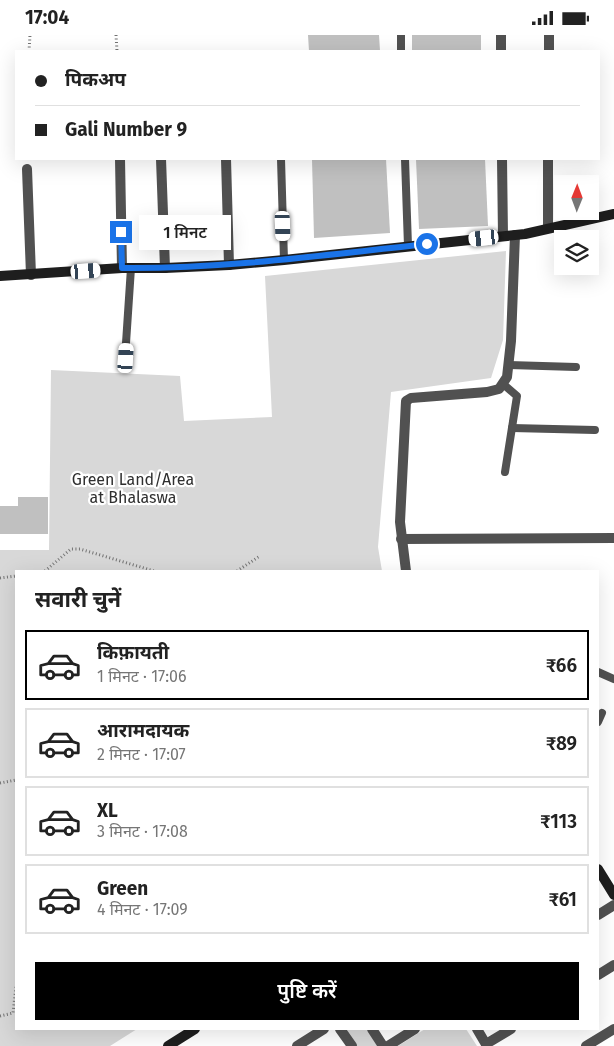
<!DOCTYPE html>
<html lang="hi">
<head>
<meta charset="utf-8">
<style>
	:root { --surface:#fff; --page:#f6f6f6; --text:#222; --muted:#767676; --line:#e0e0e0; --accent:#000 }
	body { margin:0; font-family:"Fira Sans","Noto Sans Devanagari",sans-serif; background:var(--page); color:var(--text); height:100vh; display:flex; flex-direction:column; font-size:19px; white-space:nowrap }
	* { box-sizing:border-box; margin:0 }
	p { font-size:16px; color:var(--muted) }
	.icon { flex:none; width:28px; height:28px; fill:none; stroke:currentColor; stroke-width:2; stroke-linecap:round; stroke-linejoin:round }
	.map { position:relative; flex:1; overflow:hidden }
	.sheet { position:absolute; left:15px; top:535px; width:584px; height:460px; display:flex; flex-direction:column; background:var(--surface); border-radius:0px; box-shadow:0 5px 20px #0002 }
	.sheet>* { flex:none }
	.guide { position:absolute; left:15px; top:15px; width:585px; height:110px; border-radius:0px; box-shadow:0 5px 20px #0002; display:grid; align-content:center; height:110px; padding:0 20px; background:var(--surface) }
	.needle { width:32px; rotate:1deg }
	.buttons { position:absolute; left:554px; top:140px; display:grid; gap:10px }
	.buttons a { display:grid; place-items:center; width:45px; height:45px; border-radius:0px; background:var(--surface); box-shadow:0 5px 20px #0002; font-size:25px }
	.end { position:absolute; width:22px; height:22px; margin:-11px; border:6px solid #1a73e8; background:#fff; box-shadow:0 0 0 2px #fff }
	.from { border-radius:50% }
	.bubble { position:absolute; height:35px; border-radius:0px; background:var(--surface); box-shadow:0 5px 20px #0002; font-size:16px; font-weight:600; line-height:35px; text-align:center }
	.car { position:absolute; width:15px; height:30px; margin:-15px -8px; border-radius:6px; box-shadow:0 0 4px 1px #0007; background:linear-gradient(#fff 24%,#345 0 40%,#fff 0 76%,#345 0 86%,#fff 0) }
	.guide b { display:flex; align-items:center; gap:18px; height:48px; font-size:19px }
	.guide b+b { border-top:1px solid var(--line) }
	.guide i { width:12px; height:12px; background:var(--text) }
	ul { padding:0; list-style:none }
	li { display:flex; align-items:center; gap:15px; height:70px; margin:0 10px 8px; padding:0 10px; border:2px solid var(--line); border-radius:0px }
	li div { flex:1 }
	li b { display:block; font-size:19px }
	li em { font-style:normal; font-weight:600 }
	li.active { border-color:var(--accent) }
	li>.icon { width:45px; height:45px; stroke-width:1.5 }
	h2 { padding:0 20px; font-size:22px; line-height:60px }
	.cta { display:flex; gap:10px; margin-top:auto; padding:10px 20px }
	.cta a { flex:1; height:58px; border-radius:0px; background:var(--accent); color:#fff; font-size:20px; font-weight:600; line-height:58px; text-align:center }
	.status { display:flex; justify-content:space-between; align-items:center; height:35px; padding:0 25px; background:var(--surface); direction:ltr }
	.status svg { height:14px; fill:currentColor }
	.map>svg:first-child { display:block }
	.green { fill:#d8d8d8 }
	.building { fill:#c0c0c0 }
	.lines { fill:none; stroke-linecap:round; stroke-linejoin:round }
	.path { stroke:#737373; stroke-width:3; stroke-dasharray:1 2.5; stroke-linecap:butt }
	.lane { stroke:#515151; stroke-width:8 }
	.street { stroke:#515151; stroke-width:10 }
	.secondary { stroke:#1e1e1e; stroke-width:10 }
	.route { stroke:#1a73e8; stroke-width:6 }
	.labels { text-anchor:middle; stroke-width:4.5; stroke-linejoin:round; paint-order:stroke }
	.park-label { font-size:16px; fill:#2f2f2f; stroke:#fff }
</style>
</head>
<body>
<div class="status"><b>17:04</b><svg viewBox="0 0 49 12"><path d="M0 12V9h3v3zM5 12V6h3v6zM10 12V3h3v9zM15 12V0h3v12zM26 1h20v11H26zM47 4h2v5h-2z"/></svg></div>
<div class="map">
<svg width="614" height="1011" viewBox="0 0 614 1011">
	<rect width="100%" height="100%" fill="#fff"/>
	<!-- green -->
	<g class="green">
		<polygon points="506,216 503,305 491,343 391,357 378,512 382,536 16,536 16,994 137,994 110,1011 0,1011 0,515 49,515 51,335 180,341 184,386 272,382 265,241"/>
		<polygon points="344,994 367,994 379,1011 355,1011"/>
		<polygon points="425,994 466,994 477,1011 398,1011"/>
	</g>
	<!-- building -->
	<g class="building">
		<polygon points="308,0 379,0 380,16 309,16"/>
		<rect x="412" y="0" width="69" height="16"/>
		<polygon points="312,124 386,124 390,198 314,203"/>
		<polygon points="416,124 485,124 488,191 419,194"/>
		<polygon points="18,462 48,462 48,499 0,499 0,471 18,471"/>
	</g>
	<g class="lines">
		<!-- path -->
		<g class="path">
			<polyline points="116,0 117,16"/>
			<polyline points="29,16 30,0"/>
			<polyline points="45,536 71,514 80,514 154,536"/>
			<polyline points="237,536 260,521"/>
			<polyline points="0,543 16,541"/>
			<polyline points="0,748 16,745"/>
			<polyline points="0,981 13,978 16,952"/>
		</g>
		<!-- lane -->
		<g class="lane">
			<polyline points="401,0 401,16"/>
			<polyline points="281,124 284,225"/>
			<polyline points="405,124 408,211"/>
			<polyline points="125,323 131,233"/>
			<polyline points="509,330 576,332"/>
			<polyline points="503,349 517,361 505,437"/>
			<polyline points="512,393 595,395"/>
			<polyline points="598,637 614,644"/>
			<polyline points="598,687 602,678"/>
		</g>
		<!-- street -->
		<g class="street">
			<polyline points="501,0 501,16"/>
			<polyline points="549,16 549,0"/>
			<polyline points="120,124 122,233"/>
			<polyline points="161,124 165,233"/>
			<polyline points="226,124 229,230"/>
			<polyline points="502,124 503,201"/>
			<polyline points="27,134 31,240"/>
			<polyline points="548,193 548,124"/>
			<polyline points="401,504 614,503"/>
			<polyline points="406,536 400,487 406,366 411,363 487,357 499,354 507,342 511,306 515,200"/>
			<polyline points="598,880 614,870"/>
			<polyline points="598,940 614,930"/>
			<polyline points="340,994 352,1011"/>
			<polyline points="372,994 383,1011"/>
			<polyline points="477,994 487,1011"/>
			<polyline points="486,1009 511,994"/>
			<polyline points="297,1011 324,994"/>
			<polyline points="388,1011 415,994"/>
			<polyline points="586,1011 614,994"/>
		</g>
		<!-- secondary -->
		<g class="secondary">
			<polyline points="0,241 122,233 165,233 229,230 284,225 525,199 614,179"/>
			<polyline points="598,834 614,860"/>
			<polyline points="168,1011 195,994"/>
		</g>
	</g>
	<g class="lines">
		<!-- route -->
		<path class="route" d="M121 197 122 233C224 234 325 220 427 209"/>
	</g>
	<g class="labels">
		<!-- park labels -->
		<g class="park-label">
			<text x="133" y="450">Green Land/Area<tspan x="133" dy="18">at Bhalaswa</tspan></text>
		</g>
	</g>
</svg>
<div class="buttons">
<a><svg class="needle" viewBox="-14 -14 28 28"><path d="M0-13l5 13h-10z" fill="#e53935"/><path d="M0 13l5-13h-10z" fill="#767676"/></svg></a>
<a><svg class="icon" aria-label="layers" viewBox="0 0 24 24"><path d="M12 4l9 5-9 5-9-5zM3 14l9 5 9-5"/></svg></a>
</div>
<i class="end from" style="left:427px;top:209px"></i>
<i class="end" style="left:121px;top:197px"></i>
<div class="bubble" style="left:139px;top:180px;width:92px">1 मिनट</div>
<i class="car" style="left:283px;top:191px;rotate:178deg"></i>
<i class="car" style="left:484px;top:203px;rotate:264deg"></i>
<i class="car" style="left:86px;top:236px;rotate:86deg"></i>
<i class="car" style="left:126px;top:323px;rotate:4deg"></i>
<div class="guide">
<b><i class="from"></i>पिकअप</b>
<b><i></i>Gali Number 9</b>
</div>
<section class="sheet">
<h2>सवारी चुनें</h2>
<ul>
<li class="active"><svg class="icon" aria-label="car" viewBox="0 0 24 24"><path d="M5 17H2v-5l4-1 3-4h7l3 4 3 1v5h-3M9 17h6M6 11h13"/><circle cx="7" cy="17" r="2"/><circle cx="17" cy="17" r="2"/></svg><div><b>किफ़ायती</b><p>1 मिनट · 17:06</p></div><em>₹66</em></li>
<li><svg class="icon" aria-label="car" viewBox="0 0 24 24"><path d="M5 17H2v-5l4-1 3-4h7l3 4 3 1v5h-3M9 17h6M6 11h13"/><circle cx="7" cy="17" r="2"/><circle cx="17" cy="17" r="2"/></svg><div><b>आरामदायक</b><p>2 मिनट · 17:07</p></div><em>₹89</em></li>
<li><svg class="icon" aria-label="car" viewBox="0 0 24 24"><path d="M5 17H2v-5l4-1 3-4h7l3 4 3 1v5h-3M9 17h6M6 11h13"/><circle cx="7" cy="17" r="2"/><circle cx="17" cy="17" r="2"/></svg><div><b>XL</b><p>3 मिनट · 17:08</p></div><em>₹113</em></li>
<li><svg class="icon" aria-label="car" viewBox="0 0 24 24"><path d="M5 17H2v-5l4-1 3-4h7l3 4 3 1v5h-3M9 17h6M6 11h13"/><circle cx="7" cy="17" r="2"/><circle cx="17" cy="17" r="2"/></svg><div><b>Green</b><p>4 मिनट · 17:09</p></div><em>₹61</em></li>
</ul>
<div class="cta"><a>पुष्टि करें</a></div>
</section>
</div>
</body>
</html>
